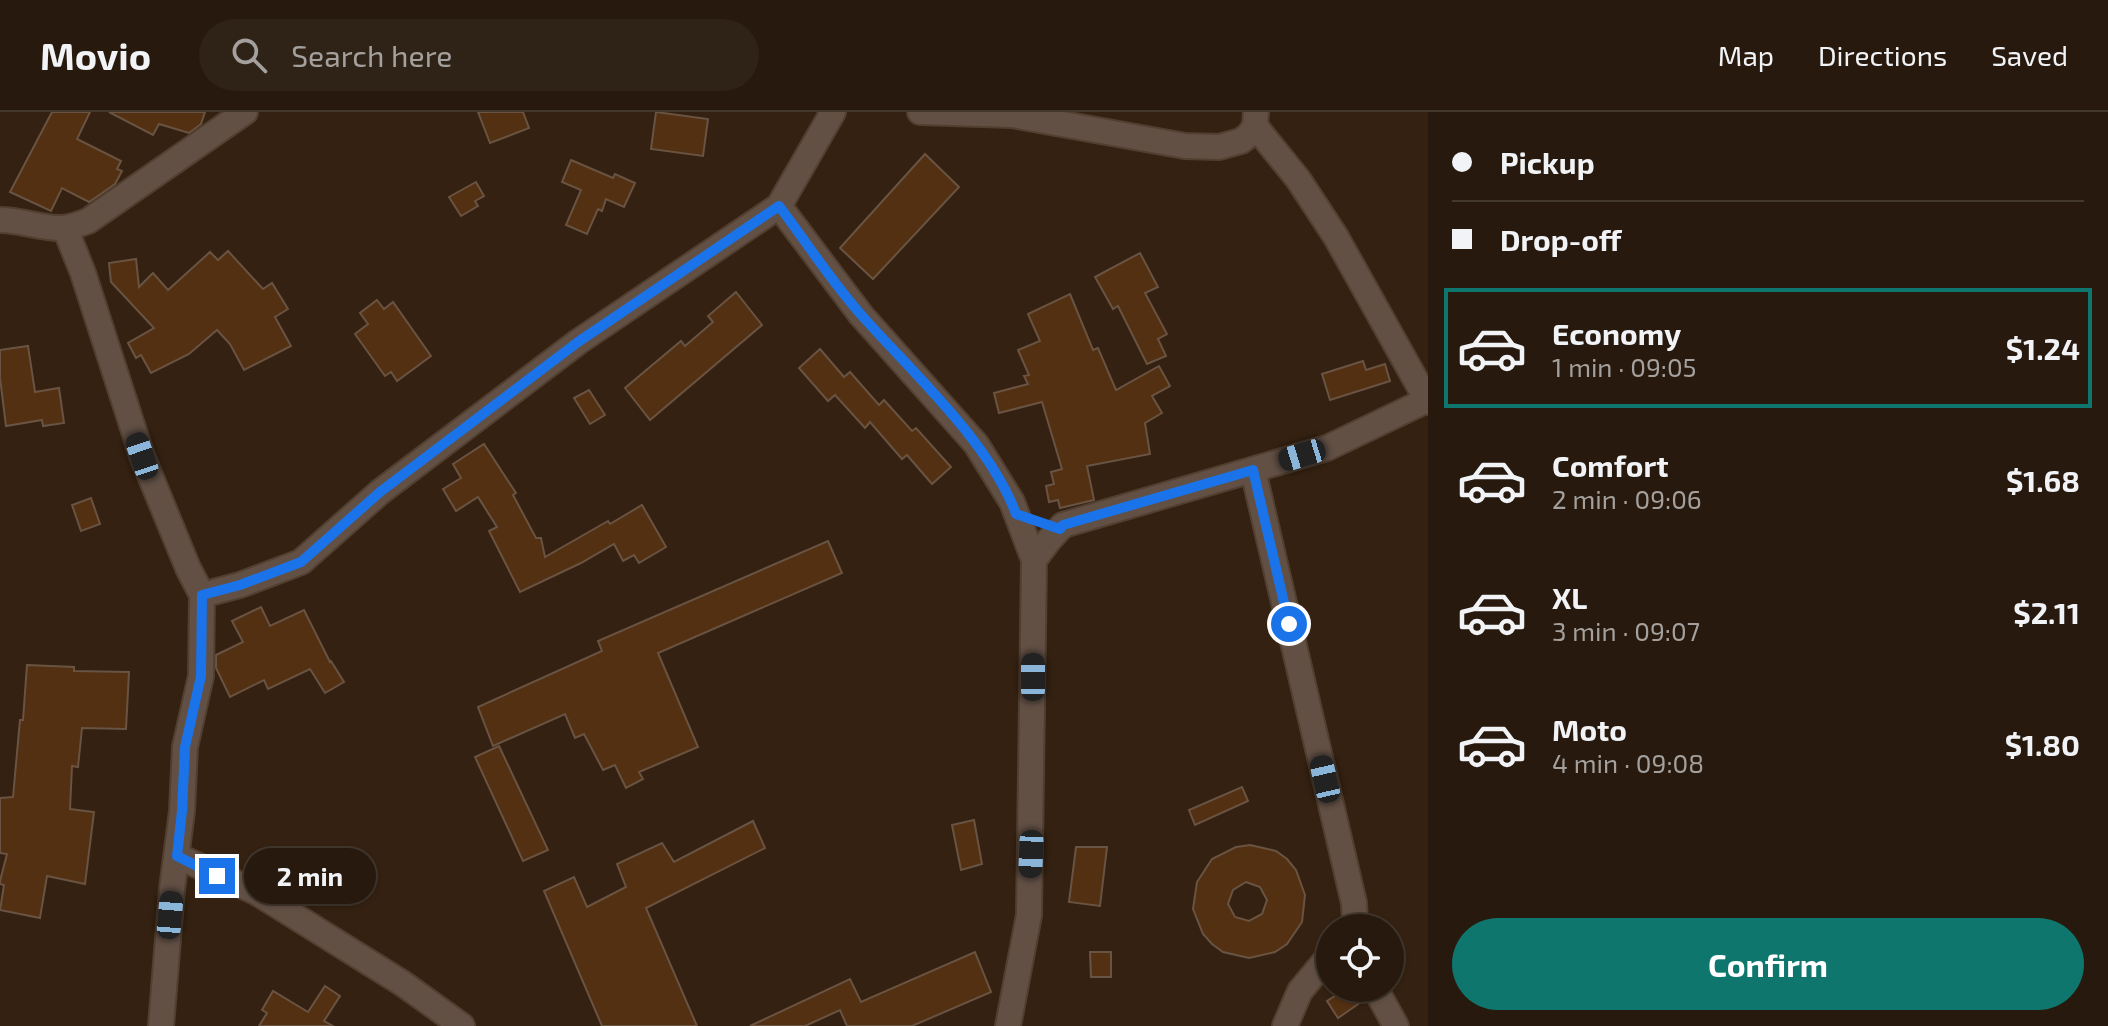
<!DOCTYPE html>
<html lang="en">
<head>
<meta charset="utf-8">
<style>
	:root { --surface:#27190d; --page:#2f2216; --text:#f1f3f6; --muted:#a4a09d; --line:#43382e; --accent:#0f766e }
	body { margin:0; font-family:"Exo 2",sans-serif; background:var(--page); color:var(--text); height:100vh; display:flex; flex-direction:column; font-size:30px; white-space:nowrap }
	* { box-sizing:border-box; margin:0 }
	p { font-size:26px; color:var(--muted) }
	.icon { flex:none; width:44px; height:44px; fill:none; stroke:currentColor; stroke-width:2; stroke-linecap:round; stroke-linejoin:round }
	.map { position:relative; flex:1; overflow:hidden }
	.drawer { display:flex; flex-direction:column; background:var(--surface); width:680px }
	.drawer>* { flex:none }
	.banner { display:grid; align-content:center; height:176px; padding:0 24px; background:var(--surface) }
	.controls { position:absolute; left:1316px; top:802px; display:grid; gap:16px }
	.controls a { display:grid; place-items:center; width:88px; height:88px; border-radius:50%; background:var(--surface); box-shadow:0 2px 6px #0004,0 0 0 2px var(--line); font-size:40px }
	.end { position:absolute; width:36px; height:36px; margin:-18px; border:10px solid #1a73e8; background:#fff; box-shadow:0 0 0 4px #fff }
	.from { border-radius:50% }
	.bubble { position:absolute; height:56px; border-radius:28px; background:var(--surface); box-shadow:0 2px 6px #0004,0 0 0 2px var(--line); font-size:26px; font-weight:700; line-height:56px; text-align:center }
	.car { position:absolute; width:24px; height:48px; margin:-24px -12px; border-radius:10px; box-shadow:0 0 6px 2px #0007; background:linear-gradient(#222 24%,#8ab4d8 0 40%,#222 0 76%,#8ab4d8 0 86%,#222 0) }
	.banner b { display:flex; align-items:center; gap:28px; height:76px; font-size:30px }
	.banner b+b { border-top:2px solid var(--line) }
	.banner i { width:20px; height:20px; background:var(--text) }
	ul { padding:0; list-style:none }
	li { display:flex; align-items:center; gap:24px; height:120px; margin:0 16px 12px; padding:0 8px; border:4px solid transparent; border-radius:0px }
	li div { flex:1 }
	li b { display:block; font-size:30px }
	li em { font-style:normal; font-weight:700 }
	li.on { border-color:var(--accent) }
	li>.icon { width:72px; height:72px; stroke-width:1.5 }
	.action { display:flex; gap:16px; margin-top:auto; padding:16px 24px }
	.action a { flex:1; height:92px; border-radius:48px; background:var(--accent); color:#fff; font-size:32px; font-weight:700; line-height:92px; text-align:center }
	header { display:flex; align-items:center; gap:48px; box-sizing:border-box; height:112px; padding:0 40px; background:var(--surface); border-bottom:2px solid var(--line) }
	header strong { font-size:38px }
	nav { display:flex; gap:44px; margin-inline-start:auto; font-size:28px }
	.search { width:560px; height:72px; background:var(--page); display:flex; align-items:center; gap:20px; box-sizing:border-box; padding:0 28px; border-radius:44px; color:var(--muted); font-size:30px }
	main { display:flex; flex:1; min-height:0 }
	.map>svg:first-child { display:block }
	.building { fill:#533011; stroke:#695342; stroke-width:2; fill-rule:evenodd }
	.lines { fill:none; stroke-linecap:round; stroke-linejoin:round }
	.minor-casing { stroke:#513f30; stroke-width:28 }
	.minor { stroke:#625045; stroke-width:24 }
	.route { stroke:#1a73e8; stroke-width:10 }
</style>
</head>
<body>
<header>
<strong>Movio</strong>
<div class="search"><svg class="icon" aria-label="search" viewBox="0 0 24 24"><circle cx="10" cy="10" r="6"/><path d="M15 15l6 6"/></svg>Search here</div>
<nav><a>Map</a><a>Directions</a><a>Saved</a></nav>
</header>
<main>
<div class="map">
<svg width="1428" height="914" viewBox="0 0 1428 914">
	<rect width="100%" height="100%" fill="#342111"/>
	<!-- building -->
	<g class="building">
		<polygon points="52,0 90,0 77,27 121,49 117,57 122,59 115,72 89,90 62,76 51,99 10,80"/>
		<polygon points="109,0 205,0 201,12 189,21 159,12 153,23"/>
		<polygon points="478,0 523,0 529,16 490,31"/>
		<polygon points="656,0 708,7 703,44 651,37"/>
		<polygon points="925,42 959,75 873,167 840,136"/>
		<polygon points="571,48 613,66 615,62 635,71 624,95 606,87 602,99 598,97 587,122 566,113 581,78 562,70"/>
		<polygon points="476,70 484,84 475,89 478,94 461,104 449,85"/>
		<polygon points="228,139 263,177 272,171 288,197 275,205 291,234 244,258 230,232 217,218 189,242 151,261 141,243 136,246 128,231 154,216 111,170 109,151 136,147 139,175 153,161 168,178 210,140 218,148"/>
		<polygon points="1140,141 1158,175 1145,181 1167,222 1158,227 1166,244 1147,252 1118,194 1113,197 1095,165"/>
		<polygon points="736,180 762,213 650,308 625,276 681,229 685,234 713,210 708,204"/>
		<polygon points="1070,182 1093,238 1098,236 1116,278 1159,254 1170,274 1152,284 1162,301 1145,311 1150,342 1087,354 1094,388 1060,396 1058,388 1049,390 1046,374 1054,372 1051,360 1062,357 1042,290 999,301 994,281 1028,272 1024,264 1029,263 1018,238 1040,229 1028,202"/>
		<polygon points="377,188 384,197 393,190 431,244 397,269 391,260 385,264 355,222 368,212 360,201"/>
		<polygon points="28,234 35,280 59,276 64,311 43,314 42,308 6,314 0,266 0,238"/>
		<polygon points="820,237 844,265 850,260 879,293 884,288 912,319 916,316 951,355 932,372 907,343 902,347 870,310 865,316 835,283 828,289 799,256"/>
		<polygon points="1363,249 1366,258 1385,252 1390,269 1330,288 1322,262"/>
		<polygon points="589,278 605,303 590,312 574,286"/>
		<polygon points="484,332 516,381 513,383 536,426 541,426 545,445 608,409 610,412 642,393 666,435 639,451 634,443 623,449 614,432 581,451 520,480 489,419 497,415 478,385 456,399 443,377 461,366 453,352"/>
		<polygon points="91,386 100,412 81,419 72,393"/>
		<polygon points="828,429 842,461 658,541 698,635 639,660 643,667 626,676 615,653 603,658 584,622 575,626 565,602 493,634 478,595 602,539 598,529"/>
		<polygon points="261,495 270,514 304,498 330,550 331,549 344,570 325,581 310,557 268,577 264,568 230,585 216,556 216,543 243,530 232,509"/>
		<polygon points="27,553 74,555 74,559 129,560 126,617 82,616 78,655 72,654 70,697 94,700 85,772 47,764 40,806 0,798 4,773 0,772 0,769 7,742 0,741 0,686 13,685 20,608 23,608"/>
		<polygon points="499,634 548,738 523,749 475,645"/>
		<polygon points="1242,675 1248,689 1195,713 1189,698"/>
		<polygon points="974,708 982,752 961,758 952,713"/>
		<polygon points="753,709 765,736 646,796 697,914 602,914 544,779 574,765 587,795 626,775 617,752 662,731 674,750"/>
		<path d="M1250 733 1276 739 1287 747 1296 758 1305 783 1302 810 1287 832 1275 840 1249 846 1223 840 1212 832 1203 822 1193 797 1197 770 1212 747 1236 735ZM1246 770 1260 775 1267 788 1262 802 1249 809 1235 805 1228 792 1233 778Z"/>
		<polygon points="1076,735 1107,735 1100,794 1069,790"/>
		<polygon points="975,840 991,880 912,914 847,914 840,898 805,914 750,914 850,867 861,890"/>
		<polygon points="1090,840 1111,840 1111,865 1091,865"/>
		<polygon points="325,874 340,884 324,909 333,914 259,914 267,901 262,898 273,879 308,900"/>
		<polygon points="1347,876 1358,876 1364,888 1338,906 1327,889"/>
	</g>
	<g class="lines">
		<defs>
			<g id="minor">
				<polyline points="920,0 1012,3 1185,34 1219,35 1241,29 1249,23 1255,14 1256,0"/>
				<polyline points="1255,14 1298,67 1336,125 1428,290"/>
				<polyline points="779,94 861,203 976,332 1012,390 1034,448 1029,803 1008,914"/>
				<path d="M0 108C22 108 43 117 63 116 72 115 80 112 88 109L245 0"/>
				<polyline points="65,116 83,161 142,344 188,456 202,483 201,564 185,635 182,699 172,777 161,914"/>
				<polyline points="1253,358 1354,791 1355,810 1351,816"/>
				<polyline points="1034,448 1049,428 1063,413 1327,336 1427,288"/>
				<polyline points="202,483 240,473 301,450 380,380 578,230 779,94 833,0"/>
				<polyline points="177,744 256,780 402,871 462,914"/>
				<polyline points="1375,876 1396,914"/>
				<polyline points="1285,914 1300,879 1330,843"/>
			</g>
		</defs>
		<!-- minor casing -->
		<use href="#minor" class="minor-casing"/>
		<!-- minor -->
		<use href="#minor" class="minor"/>
	</g>
	<g class="lines">
		<!-- route -->
		<path class="route" d="M217 764 177 744 182 699 185 635 201 564 202 483 240 473 301 450 380 380 578 230 779 94C807 131 833 172 864 206 914 262 990 331 1016 402L1060 417 1063 413 1253 358 1289 512"/>
	</g>
</svg>
<div class="controls">
<a><svg class="icon" aria-label="locate" viewBox="0 0 24 24"><circle cx="12" cy="12" r="6"/><path d="M12 2v4M12 18v4M2 12h4M18 12h4"/></svg></a>
</div>
<i class="end from" style="left:1289px;top:512px"></i>
<i class="end" style="left:217px;top:764px"></i>
<div class="bubble" style="left:244px;top:736px;width:132px">2 min</div>
<i class="car" style="left:1302px;top:343px;rotate:253deg"></i>
<i class="car" style="left:142px;top:344px;rotate:341deg"></i>
<i class="car" style="left:1033px;top:565px;rotate:0deg"></i>
<i class="car" style="left:1325px;top:667px;rotate:347deg"></i>
<i class="car" style="left:1031px;top:742px;rotate:182deg"></i>
<i class="car" style="left:170px;top:803px;rotate:5deg"></i>
</div>
<section class="drawer">
<div class="banner">
<b><i class="from"></i>Pickup</b>
<b><i></i>Drop-off</b>
</div>
<ul>
<li class="on"><svg class="icon" aria-label="car" viewBox="0 0 24 24"><path d="M5 17H2v-5l4-1 3-4h7l3 4 3 1v5h-3M9 17h6M6 11h13"/><circle cx="7" cy="17" r="2"/><circle cx="17" cy="17" r="2"/></svg><div><b>Economy</b><p>1 min · 09:05</p></div><em>$1.24</em></li>
<li><svg class="icon" aria-label="car" viewBox="0 0 24 24"><path d="M5 17H2v-5l4-1 3-4h7l3 4 3 1v5h-3M9 17h6M6 11h13"/><circle cx="7" cy="17" r="2"/><circle cx="17" cy="17" r="2"/></svg><div><b>Comfort</b><p>2 min · 09:06</p></div><em>$1.68</em></li>
<li><svg class="icon" aria-label="car" viewBox="0 0 24 24"><path d="M5 17H2v-5l4-1 3-4h7l3 4 3 1v5h-3M9 17h6M6 11h13"/><circle cx="7" cy="17" r="2"/><circle cx="17" cy="17" r="2"/></svg><div><b>XL</b><p>3 min · 09:07</p></div><em>$2.11</em></li>
<li><svg class="icon" aria-label="car" viewBox="0 0 24 24"><path d="M5 17H2v-5l4-1 3-4h7l3 4 3 1v5h-3M9 17h6M6 11h13"/><circle cx="7" cy="17" r="2"/><circle cx="17" cy="17" r="2"/></svg><div><b>Moto</b><p>4 min · 09:08</p></div><em>$1.80</em></li>
</ul>
<div class="action"><a>Confirm</a></div>
</section>
</main>
</body>
</html>
